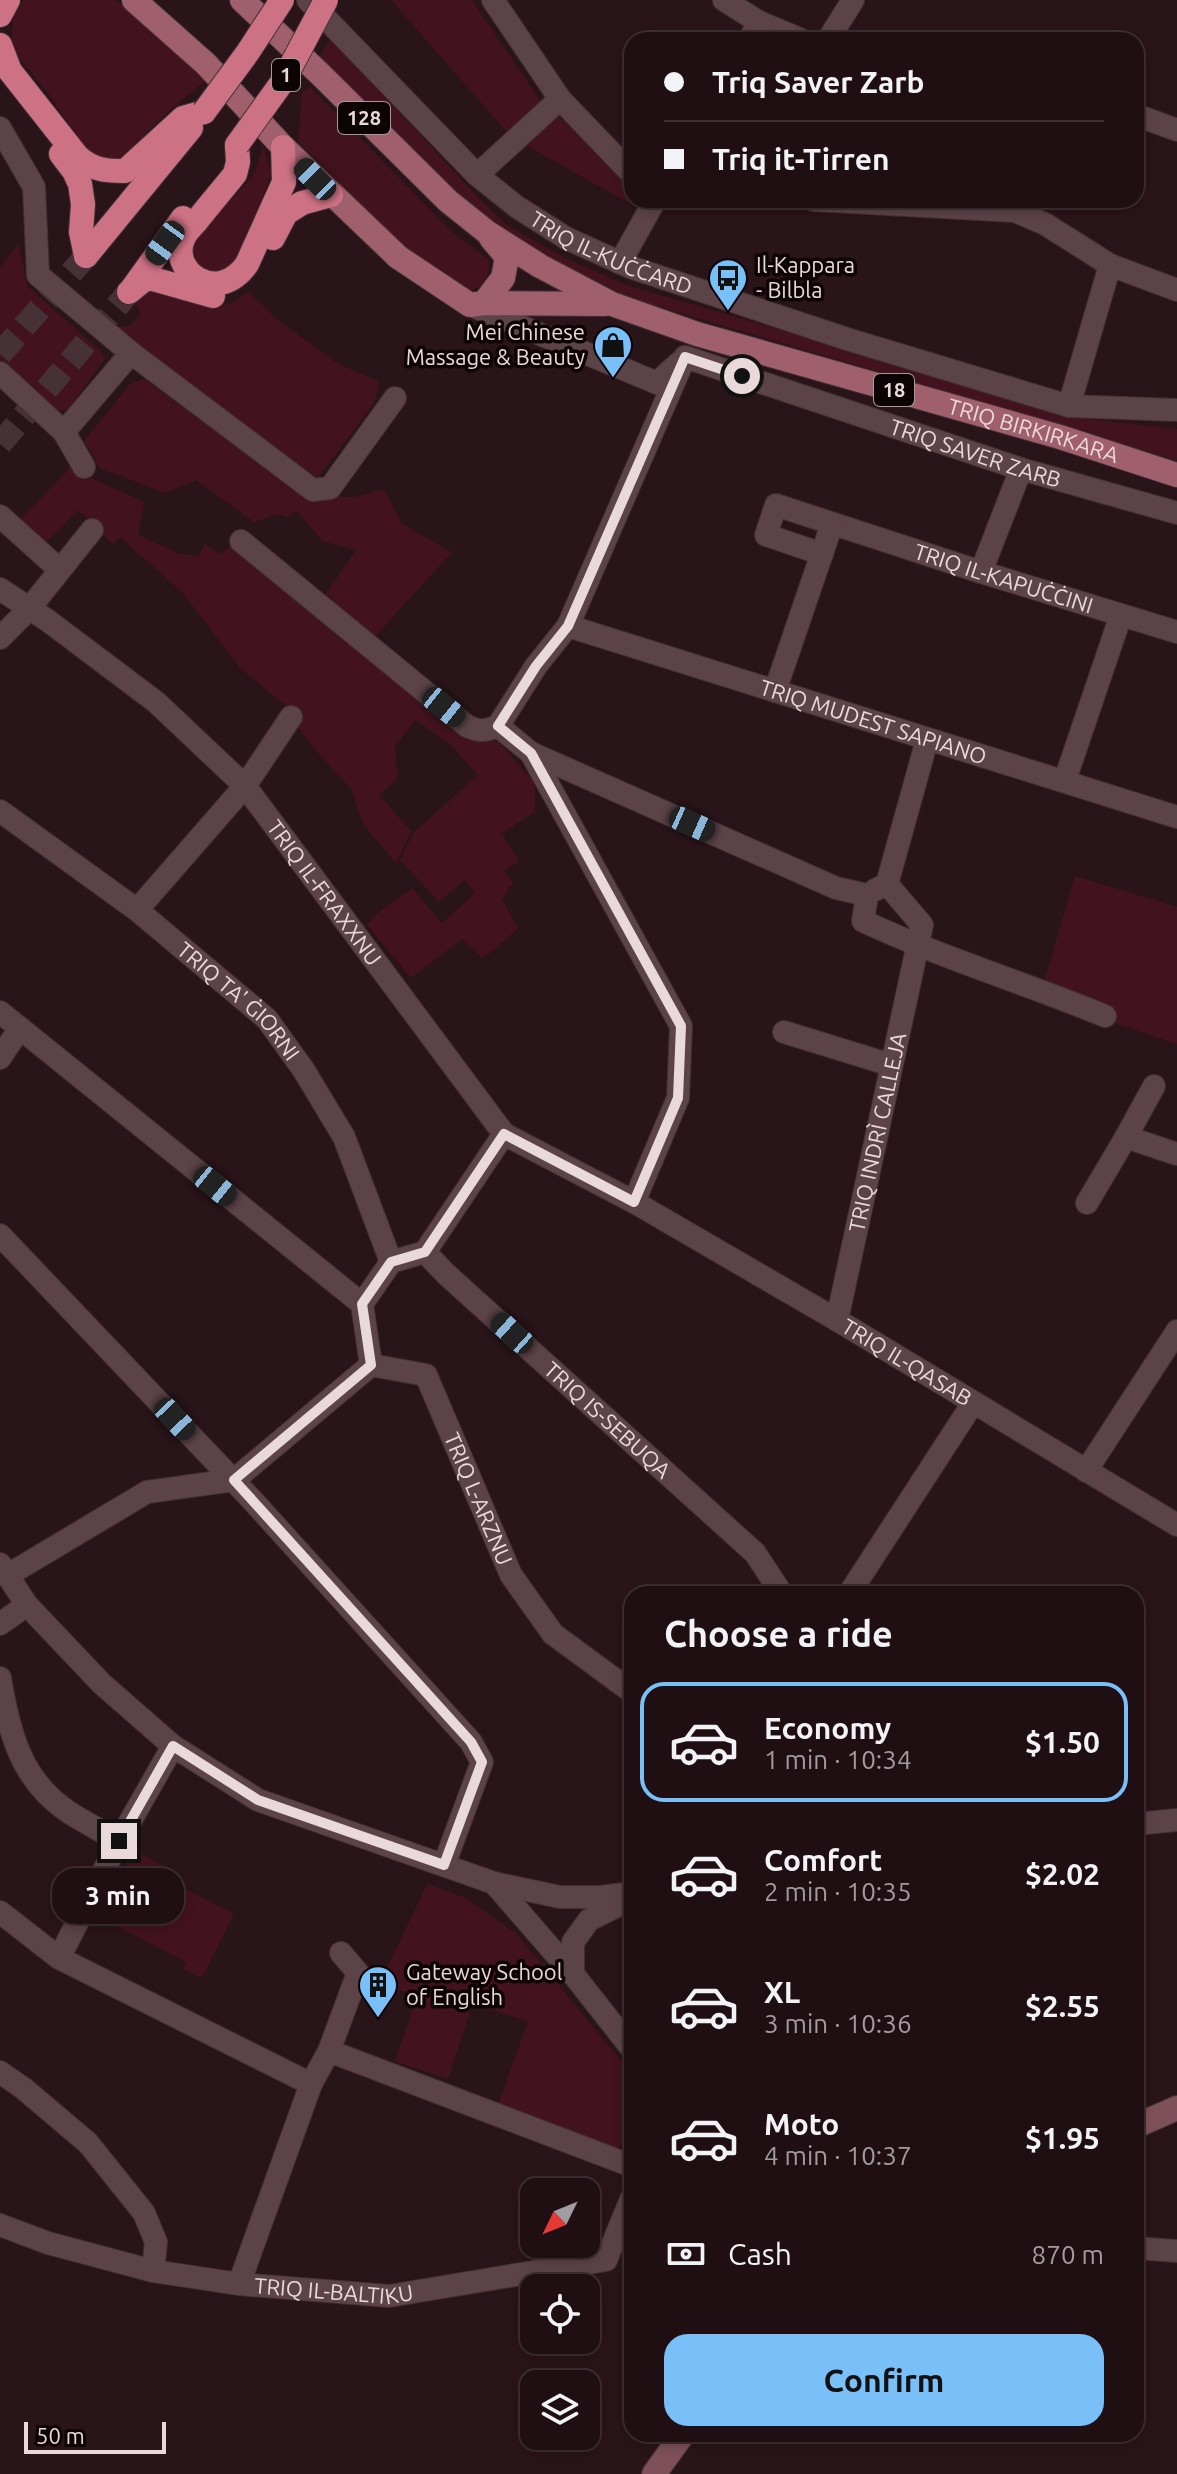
<!DOCTYPE html>
<html lang="en">
<head>
<meta charset="utf-8">
<style>
	:root { --surface:#1f0f13; --page:#27181c; --text:#f1f3f6; --muted:#a19ca0; --line:#3c2f33; --accent:#79bff8 }
	body { margin:0; font-family:Ubuntu,sans-serif; background:var(--page); color:var(--text); height:100vh; display:flex; flex-direction:column; font-size:30px; white-space:nowrap }
	* { box-sizing:border-box; margin:0 }
	p { font-size:26px; color:var(--muted) }
	.icon { flex:none; width:44px; height:44px; fill:none; stroke:currentColor; stroke-width:2; stroke-linecap:round; stroke-linejoin:round }
	.map { position:relative; flex:1; overflow:hidden }
	.panel { position:absolute; left:624px; top:1586px; width:520px; height:856px; display:flex; flex-direction:column; background:var(--surface); border-radius:24px; box-shadow:0 4px 12px #0003,0 0 0 2px var(--line) }
	.panel>* { flex:none }
	.top-card { position:absolute; left:624px; top:32px; width:520px; height:176px; border-radius:24px; box-shadow:0 4px 12px #0003,0 0 0 2px var(--line); display:grid; align-content:center; height:176px; padding:0 40px; background:var(--surface) }
	.needle { width:52px; rotate:227deg }
	.tools { position:absolute; left:520px; top:2178px; display:grid; gap:16px }
	.tools a { display:grid; place-items:center; width:80px; height:80px; border-radius:16px; background:var(--surface); box-shadow:0 4px 12px #0003,0 0 0 2px var(--line); font-size:40px }
	.scale { position:absolute; left:24px; bottom:20px; width:142px; box-sizing:border-box; padding-left:8px; border:4px solid #e9d9db; border-top:0; font-size:22px; line-height:28px; white-space:nowrap; color:#e9d9db; -webkit-text-stroke:6px #0c0405; paint-order:stroke }
	.end { position:absolute; width:36px; height:36px; margin:-18px; border:10px solid #e9d9db; background:#111; box-shadow:0 0 0 4px #111 }
	.from { border-radius:50% }
	.bubble { position:absolute; height:56px; border-radius:24px; background:var(--surface); box-shadow:0 4px 12px #0003,0 0 0 2px var(--line); font-size:26px; font-weight:700; line-height:56px; text-align:center }
	.car { position:absolute; width:24px; height:48px; margin:-24px -12px; border-radius:10px; box-shadow:0 0 6px 2px #0007; background:linear-gradient(#222 24%,#8ab4d8 0 40%,#222 0 76%,#8ab4d8 0 86%,#222 0) }
	.top-card b { display:flex; align-items:center; gap:28px; height:76px; font-size:30px }
	.top-card b+b { border-top:2px solid var(--line) }
	.top-card i { width:20px; height:20px; background:var(--text) }
	ul { padding:0; list-style:none }
	li { display:flex; align-items:center; gap:24px; height:120px; margin:0 16px 12px; padding:0 24px; border:4px solid transparent; border-radius:24px }
	li div { flex:1 }
	li b { display:block; font-size:30px }
	li em { font-style:normal; font-weight:700 }
	li.active { border-color:var(--accent) }
	li>.icon { width:72px; height:72px; stroke-width:1.5 }
	h2 { padding:0 40px; font-size:36px; line-height:96px }
	.pay { display:flex; align-items:center; gap:20px; height:88px; padding:0 40px; font-size:30px }
	.pay p { margin-inline-start:auto }
	.button { display:flex; gap:16px; margin-top:auto; padding:16px 40px }
	.button a { flex:1; height:92px; border-radius:24px; background:var(--accent); color:#111; font-size:32px; font-weight:700; line-height:92px; text-align:center }
	.map>svg:first-child { display:block }
	.green { fill:#42131f }
	.lines { fill:none; stroke-linecap:round; stroke-linejoin:round }
	.highway-tunnel { stroke:#463236; stroke-width:24; stroke-dasharray:24 12; stroke-linecap:butt }
	.street-casing { stroke:#413134; stroke-width:24 }
	.secondary-casing { stroke:#413134; stroke-width:26 }
	.primary-casing { stroke:#413134; stroke-width:26 }
	.highway-casing { stroke:#413134; stroke-width:26 }
	.street { stroke:#5c4348; stroke-width:22 }
	.secondary { stroke:#7e515a; stroke-width:24 }
	.primary { stroke:#a05f6c; stroke-width:24 }
	.highway { stroke:#cd7184; stroke-width:24 }
	.highway-bridge-casing { stroke:#413134; stroke-width:26; stroke-linecap:butt }
	.highway-bridge { stroke:#cd7184; stroke-width:24 }
	.route { stroke:#e9d9db; stroke-width:10 }
	.labels { text-anchor:middle; stroke-width:7; stroke-linejoin:round; paint-order:stroke }
	.shield { fill:#0c0405; stroke:#a7999b; stroke-width:2 }
	.shield-label { font-size:20px; font-weight:bold; fill:#e9d9db }
	.street-label { font-size:22px; fill:#e9d9db; stroke:#0c0405 }
	.poi-label { font-size:22px; fill:#e9d9db; stroke:#0c0405; text-anchor:start }
</style>
</head>
<body>
<div class="map">
<svg width="1177" height="2474" viewBox="0 0 1177 2474">
	<rect width="100%" height="100%" fill="#291419"/>
	<!-- green -->
	<g class="green">
		<polygon points="24,0 116,0 207,80 180,101 148,131 127,157 112,161 98,158 85,148 48,93 19,58 12,40 13,16"/>
		<polygon points="391,0 472,0 540,100 632,183 633,200 631,204 511,137"/>
		<polygon points="331,38 474,193 504,223 565,258 629,286 1089,419 1177,429 1177,460 626,297 557,269 495,231 316,62"/>
		<path d="M310 87 451 231 488 259C492 279 483 288 463 293L446 283V273L400 245 298 142 302 92Z"/>
		<polygon points="263,145 271,174 240,262 211,275 196,267 192,253 194,242 255,173"/>
		<polygon points="19,244 28,287 100,350 105,359 68,409 53,411 0,361 0,267"/>
		<polygon points="153,283 228,305 249,292 278,320 337,363 380,382 374,403 318,478 110,327 129,326 141,314 136,303"/>
		<polygon points="144,379 305,497 355,497 384,489 402,524 452,552 372,640 326,594 356,550 322,541 297,511 287,517 277,514 254,522 196,480 165,493 100,468 84,441 131,383"/>
		<polygon points="70,468 144,502 138,535 180,554 198,556 205,544 219,554 234,544 476,738 499,742 535,783 535,812 502,833 519,861 505,870 513,883 502,899 518,928 490,953 482,957 462,939 411,978 367,925 375,915 412,888 442,923 475,893 464,880 439,902 400,860 413,833 478,775 453,747 416,720 395,746 398,778 379,795 411,831 396,863 363,824 351,789 310,744 284,704 240,668 182,592 120,537 113,544 78,510 47,542 19,521"/>
		<polygon points="1075,876 1177,907 1177,1044 1112,1022 1115,1011 1044,982"/>
		<polygon points="134,1850 172,1870 168,1880 234,1914 202,1978 184,1969 186,1962 99,1917"/>
		<polygon points="427,1884 466,1898 517,1934 632,2074 632,2140 616,2148 497,2107 528,2022 473,2003 448,2079 395,2061 417,1997 380,1983"/>
	</g>
	<g class="lines">
		<!-- highway-tunnel -->
		<g class="highway-tunnel">
			<polyline points="0,354 86,256"/>
			<polyline points="0,444 129,292"/>
		</g>
		<defs>
			<g id="street">
				<path id="s1" d="M308 0 477 175 517 207 566 238 630 267 847 339 1069 406 1177 410"/>
				<polyline points="493,0 560,99 632,174"/>
				<polyline points="724,0 759,22 802,40"/>
				<polyline points="749,40 759,22"/>
				<polyline points="828,40 853,0"/>
				<polyline points="1136,115 1177,130"/>
				<polyline points="0,128 34,187 38,275 131,353 313,490 330,488 395,398"/>
				<polyline points="477,175 560,99"/>
				<polyline points="814,200 1015,211 1045,224 1110,265 1177,290"/>
				<polyline points="620,263 655,200"/>
				<polyline points="470,305 657,383 679,363"/>
				<path id="s2" d="M685 357 1021 469 1177 513"/>
				<polyline points="0,373 64,432 84,467"/>
				<polyline points="1069,406 1110,265"/>
				<polyline points="64,432 131,353"/>
				<polyline points="0,516 60,570"/>
				<path d="M241 541 467 726C479 732 486 731 498 726L531 753 681 1026 678 1098 634 1202"/>
				<path id="s3" d="M822 554 766 535 776 505 981 572 1177 632"/>
				<polyline points="981,572 1021,469"/>
				<path id="s4" d="M0 589 47 620 156 702 245 786 504 1134 634 1202 837 1320 1177 1525"/>
				<path id="s5" d="M568 626 1177 817"/>
				<polyline points="0,638 29,609 92,530"/>
				<polyline points="775,691 832,524"/>
				<polyline points="498,726 536,666 568,626 685,357"/>
				<path d="M531 753 836 888 867 895 863 921C942 958 1025 983 1105 1016"/>
				<polyline points="1065,780 1121,615"/>
				<path id="s6" d="M0 811 137 910 267 1019 303 1069 344 1137 391 1262"/>
				<polyline points="875,890 887,884 927,740"/>
				<polyline points="137,910 245,786 291,717"/>
				<polyline points="0,1012 362,1304"/>
				<polyline points="784,1032 891,1065"/>
				<polyline points="0,1058 20,1028"/>
				<polyline points="1126,1137 1177,1154"/>
				<polyline points="1087,1203 1126,1137 1154,1086"/>
				<polyline points="0,1235 253,1501 471,1742 482,1762 444,1865"/>
				<path id="s7" d="M425 1252 446 1274 755 1553 782 1594"/>
				<path id="s8" d="M362 1304 371 1365 426 1375 511 1575 553 1634 632 1692"/>
				<polyline points="362,1304 391,1262 425,1252 504,1134"/>
				<path id="s9" d="M837 1320 922 925 887 884"/>
				<polyline points="1086,1471 1177,1331"/>
				<polyline points="0,1564 27,1605 102,1684 173,1746 258,1800 494,1883 560,1897 601,1897 632,1893"/>
				<polyline points="8,1575 147,1492 234,1480 371,1365"/>
				<polyline points="849,1594 973,1403"/>
				<polyline points="0,1624 27,1605"/>
				<path d="M0 1678C9 1733 21 1781 70 1813 86 1823 103 1832 119 1841"/>
				<polyline points="1136,1824 1177,1820"/>
				<polyline points="494,1883 573,1974 632,2049"/>
				<polyline points="0,1912 59,1958 311,2084"/>
				<polyline points="59,1958 119,1841 173,1746"/>
				<polyline points="573,1974 573,1942 589,1920 631,1899"/>
				<polyline points="329,2051 632,2166"/>
				<polyline points="0,2072 23,2088 88,2143 144,2213 156,2242 153,2271"/>
				<path id="s10" d="M0 2225 48 2243 153 2271 239 2284 389 2296 606 2260 632 2197"/>
				<polyline points="1136,2248 1177,2251"/>
				<polyline points="239,2284 311,2084 329,2051 358,1973 341,1953"/>
			</g>
			<g id="secondary">
				<polyline points="1136,2126 1177,2108"/>
				<polyline points="654,2474 683,2434"/>
			</g>
			<g id="primary">
				<polyline points="134,0 206,64 283,147 398,257 470,305 484,303 605,304"/>
				<path id="s11" d="M242 0 320 74 448 201 488 233 540 266 612 304 697 334 1060 437 1177 475"/>
				<polyline points="484,303 503,278 507,257 491,238"/>
			</g>
			<g id="highway">
				<polyline points="0,15 8,0"/>
				<path d="M0 45 10 71 77 156C92 170 105 171 125 171L183 118 204 112"/>
				<path d="M237 145 238 162 235 174C223 189 211 203 199 218 195 224 187 230 184 237 167 270 217 307 247 264L284 182 283 147"/>
				<polyline points="61,154 74,171 80,184 83,204 81,232 86,256"/>
				<polyline points="273,238 286,213 302,203 331,195"/>
				<polyline points="86,256 191,128"/>
				<polyline points="132,289 183,218"/>
				<polyline points="129,292 145,279 153,279 213,296"/>
			</g>
		</defs>
		<!-- street casing -->
		<use href="#street" class="street-casing"/>
		<!-- secondary casing -->
		<use href="#secondary" class="secondary-casing"/>
		<!-- primary casing -->
		<use href="#primary" class="primary-casing"/>
		<!-- highway casing -->
		<use href="#highway" class="highway-casing"/>
		<!-- street -->
		<use href="#street" class="street"/>
		<!-- secondary -->
		<use href="#secondary" class="secondary"/>
		<!-- primary -->
		<use href="#primary" class="primary"/>
		<!-- highway -->
		<use href="#highway" class="highway"/>
		<defs>
			<g id="highway-bridge">
				<polyline points="204,112 248,52 282,0"/>
				<polyline points="237,145 283,81 326,0"/>
			</g>
		</defs>
		<!-- highway-bridge casing -->
		<use href="#highway-bridge" class="highway-bridge-casing"/>
		<!-- highway-bridge -->
		<use href="#highway-bridge" class="highway-bridge"/>
	</g>
	<g class="lines">
		<!-- route -->
		<polyline class="route" points="119,1841 173,1746 258,1800 444,1865 482,1762 471,1742 234,1480 371,1365 362,1304 391,1262 425,1252 504,1134 634,1202 678,1098 681,1026 531,753 498,726 536,666 568,626 685,357 742,376"/>
	</g>
	<!-- icons -->
	<defs>
		<symbol id="bus-pin" viewBox="-11 -11 22 30"><path d="M0 17L-7.5 6A9.5 9.5 0 1 1 7.5 6Z" fill="#79bff8" stroke="#0c0405"/><path d="M-5-6H5V4H4V6H2V4H-2V6H-4V4H-5ZM-3.5-4V0h7V-4ZM-3.5 1.2v1.5H-2V1.2ZM2 1.2v1.5H3.5V1.2Z" fill="#111"/></symbol>
		<symbol id="shop-pin" viewBox="-11 -11 22 30"><path d="M0 17L-7.5 6A9.5 9.5 0 1 1 7.5 6Z" fill="#79bff8" stroke="#0c0405"/><path d="M-5-2.5h2.3a2.7 3.5 0 0 1 5.4 0H5L5.5 6h-11ZM-1.5-2.5h3a1.5 2.3 0 0 0-3 0Z" fill="#111"/></symbol>
		<symbol id="building-pin" viewBox="-11 -11 22 30"><path d="M0 17L-7.5 6A9.5 9.5 0 1 1 7.5 6Z" fill="#79bff8" stroke="#0c0405"/><path d="M-4-6H4V6H1V3H-1V6H-4ZM-2.5-4.3h1.7v1.8h-1.7ZM.8-4.3h1.7v1.8H.8ZM-2.5-1h1.7V.8h-1.7ZM.8-1h1.7V.8H.8Z" fill="#111"/></symbol>
	</defs>
	<g fill-rule="evenodd">
		<use href="#bus-pin" x="706" y="256" width="44" height="60"/>
		<use href="#shop-pin" x="591" y="323" width="44" height="60"/>
		<use href="#building-pin" x="356" y="1963" width="44" height="60"/>
	</g>
	<g class="labels">
		<!-- shield labels -->
		<g class="shield">
			<rect x="272" y="59" width="28" height="32" rx="6"/>
			<rect x="338" y="102" width="52" height="32" rx="6"/>
			<rect x="874" y="374" width="40" height="32" rx="6"/>
		</g>
		<g class="shield-label">
			<text x="286" y="82">1</text>
			<text x="364" y="125">128</text>
			<text x="894" y="397">18</text>
		</g>
		<!-- street labels -->
		<g class="street-label">
			<text dy="8" stroke="none"><textPath href="#s1" startOffset="400">TRIQ IL-KUĊĊARD</textPath></text>
			<text dy="8" stroke="none"><textPath href="#s11" startOffset="922">TRIQ BIRKIRKARA</textPath></text>
			<text dy="8" stroke="none"><textPath href="#s2" startOffset="306">TRIQ SAVER ZARB</textPath></text>
			<text dy="8" stroke="none"><textPath href="#s3" startOffset="330">TRIQ IL-KAPUĊĊINI</textPath></text>
			<text dy="8" stroke="none"><textPath href="#s5" startOffset="320">TRIQ MUDEST SAPIANO</textPath></text>
			<text dy="8" stroke="none"><textPath href="#s4" startOffset="448">TRIQ IL-FRAXXNU</textPath></text>
			<text dy="8" stroke="none"><textPath href="#s6" startOffset="306">TRIQ TA' ĠIORNI</textPath></text>
			<text dy="8" stroke="none"><textPath href="#s9" startOffset="192">TRIQ INDRÌ CALLEJA</textPath></text>
			<text dy="8" stroke="none"><textPath href="#s4" startOffset="1212">TRIQ IL-QASAB</textPath></text>
			<text dy="8" stroke="none"><textPath href="#s7" startOffset="248">TRIQ IS-SEBUQA</textPath></text>
			<text dy="8" stroke="none"><textPath href="#s8" startOffset="252">TRIQ L-ARZNU</textPath></text>
			<text dy="8" stroke="none"><textPath href="#s10" startOffset="342">TRIQ IL-BALTIKU</textPath></text>
		</g>
		<!-- poi labels -->
		<g class="poi-label">
			<text x="756" y="273">Il-Kappara<tspan x="756" dy="25">- Bilbla</tspan></text>
			<text x="585" y="340" text-anchor="end">Mei Chinese<tspan x="585" dy="25">Massage &amp; Beauty</tspan></text>
			<text x="406" y="1980">Gateway School<tspan x="406" dy="25">of English</tspan></text>
		</g>
	</g>
</svg>
<div class="tools">
<a><svg class="needle" viewBox="-14 -14 28 28"><path d="M0-13l5 13h-10z" fill="#e53935"/><path d="M0 13l5-13h-10z" fill="#a19ca0"/></svg></a>
<a><svg class="icon" aria-label="locate" viewBox="0 0 24 24"><circle cx="12" cy="12" r="6"/><path d="M12 2v4M12 18v4M2 12h4M18 12h4"/></svg></a>
<a><svg class="icon" aria-label="layers" viewBox="0 0 24 24"><path d="M12 4l9 5-9 5-9-5zM3 14l9 5 9-5"/></svg></a>
</div>
<div class="scale">50 m</div>
<i class="end from" style="left:742px;top:376px"></i>
<i class="end" style="left:119px;top:1841px"></i>
<div class="bubble" style="left:52px;top:1868px;width:132px">3 min</div>
<i class="car" style="left:315px;top:179px;rotate:315deg"></i>
<i class="car" style="left:165px;top:243px;rotate:216deg"></i>
<i class="car" style="left:444px;top:707px;rotate:129deg"></i>
<i class="car" style="left:692px;top:824px;rotate:114deg"></i>
<i class="car" style="left:215px;top:1186px;rotate:129deg"></i>
<i class="car" style="left:512px;top:1333px;rotate:312deg"></i>
<i class="car" style="left:175px;top:1419px;rotate:137deg"></i>
<div class="top-card">
<b><i class="from"></i>Triq Saver Zarb</b>
<b><i></i>Triq it-Tirren</b>
</div>
<section class="panel">
<h2>Choose a ride</h2>
<ul>
<li class="active"><svg class="icon" aria-label="car" viewBox="0 0 24 24"><path d="M5 17H2v-5l4-1 3-4h7l3 4 3 1v5h-3M9 17h6M6 11h13"/><circle cx="7" cy="17" r="2"/><circle cx="17" cy="17" r="2"/></svg><div><b>Economy</b><p>1 min · 10:34</p></div><em>$1.50</em></li>
<li><svg class="icon" aria-label="car" viewBox="0 0 24 24"><path d="M5 17H2v-5l4-1 3-4h7l3 4 3 1v5h-3M9 17h6M6 11h13"/><circle cx="7" cy="17" r="2"/><circle cx="17" cy="17" r="2"/></svg><div><b>Comfort</b><p>2 min · 10:35</p></div><em>$2.02</em></li>
<li><svg class="icon" aria-label="car" viewBox="0 0 24 24"><path d="M5 17H2v-5l4-1 3-4h7l3 4 3 1v5h-3M9 17h6M6 11h13"/><circle cx="7" cy="17" r="2"/><circle cx="17" cy="17" r="2"/></svg><div><b>XL</b><p>3 min · 10:36</p></div><em>$2.55</em></li>
<li><svg class="icon" aria-label="car" viewBox="0 0 24 24"><path d="M5 17H2v-5l4-1 3-4h7l3 4 3 1v5h-3M9 17h6M6 11h13"/><circle cx="7" cy="17" r="2"/><circle cx="17" cy="17" r="2"/></svg><div><b>Moto</b><p>4 min · 10:37</p></div><em>$1.95</em></li>
</ul>
<div class="pay"><svg class="icon" aria-label="cash" viewBox="0 0 24 24"><path d="M3 7h18v10H3z"/><circle cx="12" cy="12" r="2"/></svg>Cash<p>870 m</p></div>
<div class="button"><a>Confirm</a></div>
</section>
</div>
</body>
</html>
